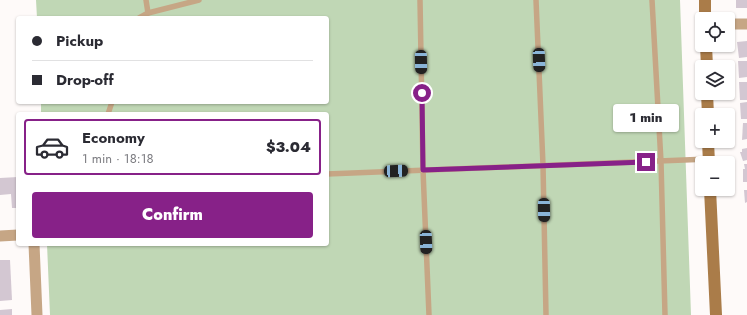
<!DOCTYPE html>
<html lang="en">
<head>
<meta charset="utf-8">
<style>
	:root { --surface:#fff; --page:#f2f2f3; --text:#2b2b33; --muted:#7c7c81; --line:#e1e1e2; --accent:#872188 }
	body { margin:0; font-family:Jost,sans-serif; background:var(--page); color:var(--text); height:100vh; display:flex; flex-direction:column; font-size:15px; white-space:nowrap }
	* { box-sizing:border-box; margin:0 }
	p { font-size:13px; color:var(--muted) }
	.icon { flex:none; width:22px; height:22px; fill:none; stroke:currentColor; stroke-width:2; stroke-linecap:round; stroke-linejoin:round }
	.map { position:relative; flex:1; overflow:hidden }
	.panel { position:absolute; left:16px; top:112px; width:313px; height:134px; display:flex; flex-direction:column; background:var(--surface); border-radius:4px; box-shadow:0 1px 3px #0004 }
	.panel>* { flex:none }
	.hud { position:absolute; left:16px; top:16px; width:313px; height:88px; border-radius:4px; box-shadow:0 1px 3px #0004; display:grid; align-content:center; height:88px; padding:0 16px; background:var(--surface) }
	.fabs { position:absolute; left:695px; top:12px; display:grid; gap:8px }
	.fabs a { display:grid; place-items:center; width:40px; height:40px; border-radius:4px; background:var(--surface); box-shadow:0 1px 3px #0004; font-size:20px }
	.end { position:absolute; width:18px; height:18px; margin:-9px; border:5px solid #872188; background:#fff; box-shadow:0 0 0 2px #fff }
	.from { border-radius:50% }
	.bubble { position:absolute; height:28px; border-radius:4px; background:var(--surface); box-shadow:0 1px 3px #0004; font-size:13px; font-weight:800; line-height:28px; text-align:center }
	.car { position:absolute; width:12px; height:24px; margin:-12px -6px; border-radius:5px; box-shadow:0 0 3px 1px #0007; background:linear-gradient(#222 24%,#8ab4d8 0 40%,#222 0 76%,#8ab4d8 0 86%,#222 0) }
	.hud b { display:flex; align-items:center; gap:14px; height:38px; font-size:15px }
	.hud b+b { border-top:1px solid var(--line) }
	.hud i { width:10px; height:10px; background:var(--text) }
	ul { padding:7px 0 0; list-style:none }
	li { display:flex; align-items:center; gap:12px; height:56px; margin:0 8px 6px; padding:0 8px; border:2px solid transparent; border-radius:4px }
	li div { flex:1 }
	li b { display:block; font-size:15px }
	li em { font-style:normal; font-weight:800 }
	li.selected { border-color:var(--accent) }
	li>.icon { width:36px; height:36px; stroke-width:1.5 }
	.primary-button { display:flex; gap:8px; margin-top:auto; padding:8px 16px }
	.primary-button a { flex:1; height:46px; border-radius:4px; background:var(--accent); color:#fff; font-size:16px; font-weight:800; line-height:46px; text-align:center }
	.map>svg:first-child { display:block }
	.green { fill:#c0d7b5 }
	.building { fill:#d3c7d2 }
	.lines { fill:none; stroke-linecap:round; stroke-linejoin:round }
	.lane { stroke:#c6a685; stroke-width:5.5 }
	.street { stroke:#c6a685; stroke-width:11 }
	.secondary { stroke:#aa7c49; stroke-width:12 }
	.route { stroke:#872188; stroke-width:5 }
</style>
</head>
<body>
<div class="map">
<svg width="747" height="315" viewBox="0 0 747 315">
	<rect width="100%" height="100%" fill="#fefaf9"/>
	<!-- green -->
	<polygon class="green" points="36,0 680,0 691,315 50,315 47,244 327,244 327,114 41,114 41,102 327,102 327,18 37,18"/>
	<!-- building -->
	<g class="building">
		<rect x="736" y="0" width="11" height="8"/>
		<polygon points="747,41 747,57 739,58 737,42"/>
		<polygon points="738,61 747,61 747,77 739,78"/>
		<polygon points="739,82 747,82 747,100 740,100"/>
		<polygon points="747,102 747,119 741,119 740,103"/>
		<polygon points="743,123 747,123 747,139 742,140"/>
		<polygon points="747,148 747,160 743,161 740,152 742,152 742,149"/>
		<polygon points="744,164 747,164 747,182 743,182 743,169 745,169"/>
		<polygon points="18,177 18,208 12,208 11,194 0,195 0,178"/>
		<polygon points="744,190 747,190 747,202 745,203"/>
		<polygon points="0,260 10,260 12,300 0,301"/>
		<polygon points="12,309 12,315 0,315 0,310"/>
	</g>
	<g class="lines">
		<!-- lane -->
		<g class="lane">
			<polyline points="146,0 148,13"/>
			<polyline points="420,0 423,170 429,315"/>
			<polyline points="536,0 543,165 546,315"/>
			<polyline points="652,0 661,162 665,315"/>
			<polyline points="139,18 148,13 199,0"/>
			<polyline points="108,114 112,102"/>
			<polyline points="327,174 709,159"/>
		</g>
		<!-- street -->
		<g class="street">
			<polyline points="728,24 747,24"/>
			<polyline points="0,236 18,235"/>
			<polyline points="34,244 37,315"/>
		</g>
		<!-- secondary -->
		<g class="secondary">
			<polyline points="705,0 705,19"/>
			<polyline points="706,45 707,67"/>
			<polyline points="707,93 708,115"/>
			<polyline points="708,141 709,163"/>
			<polyline points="710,189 716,315"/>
		</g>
	</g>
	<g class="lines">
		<!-- route -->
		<polyline class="route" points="422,93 423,170 646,162"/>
	</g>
</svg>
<div class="fabs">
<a><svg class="icon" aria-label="locate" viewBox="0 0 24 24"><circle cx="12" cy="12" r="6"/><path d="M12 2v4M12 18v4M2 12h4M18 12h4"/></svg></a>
<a><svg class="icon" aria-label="layers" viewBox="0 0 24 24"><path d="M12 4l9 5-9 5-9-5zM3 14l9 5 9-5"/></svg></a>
<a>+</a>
<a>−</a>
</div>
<i class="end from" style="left:422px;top:93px"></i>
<i class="end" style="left:646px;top:162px"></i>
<div class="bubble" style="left:613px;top:104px;width:66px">1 min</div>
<i class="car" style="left:539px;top:60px;rotate:178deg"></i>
<i class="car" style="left:421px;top:62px;rotate:179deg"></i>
<i class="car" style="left:396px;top:171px;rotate:88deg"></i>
<i class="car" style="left:544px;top:210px;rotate:179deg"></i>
<i class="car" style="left:426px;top:242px;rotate:178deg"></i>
<div class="hud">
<b><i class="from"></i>Pickup</b>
<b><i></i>Drop-off</b>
</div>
<section class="panel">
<ul>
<li class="selected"><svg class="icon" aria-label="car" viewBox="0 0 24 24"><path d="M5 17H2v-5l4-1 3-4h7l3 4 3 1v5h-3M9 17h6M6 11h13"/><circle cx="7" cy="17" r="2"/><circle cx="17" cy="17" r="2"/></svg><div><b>Economy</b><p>1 min · 18:18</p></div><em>$3.04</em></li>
</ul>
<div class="primary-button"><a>Confirm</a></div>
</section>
</div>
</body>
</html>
